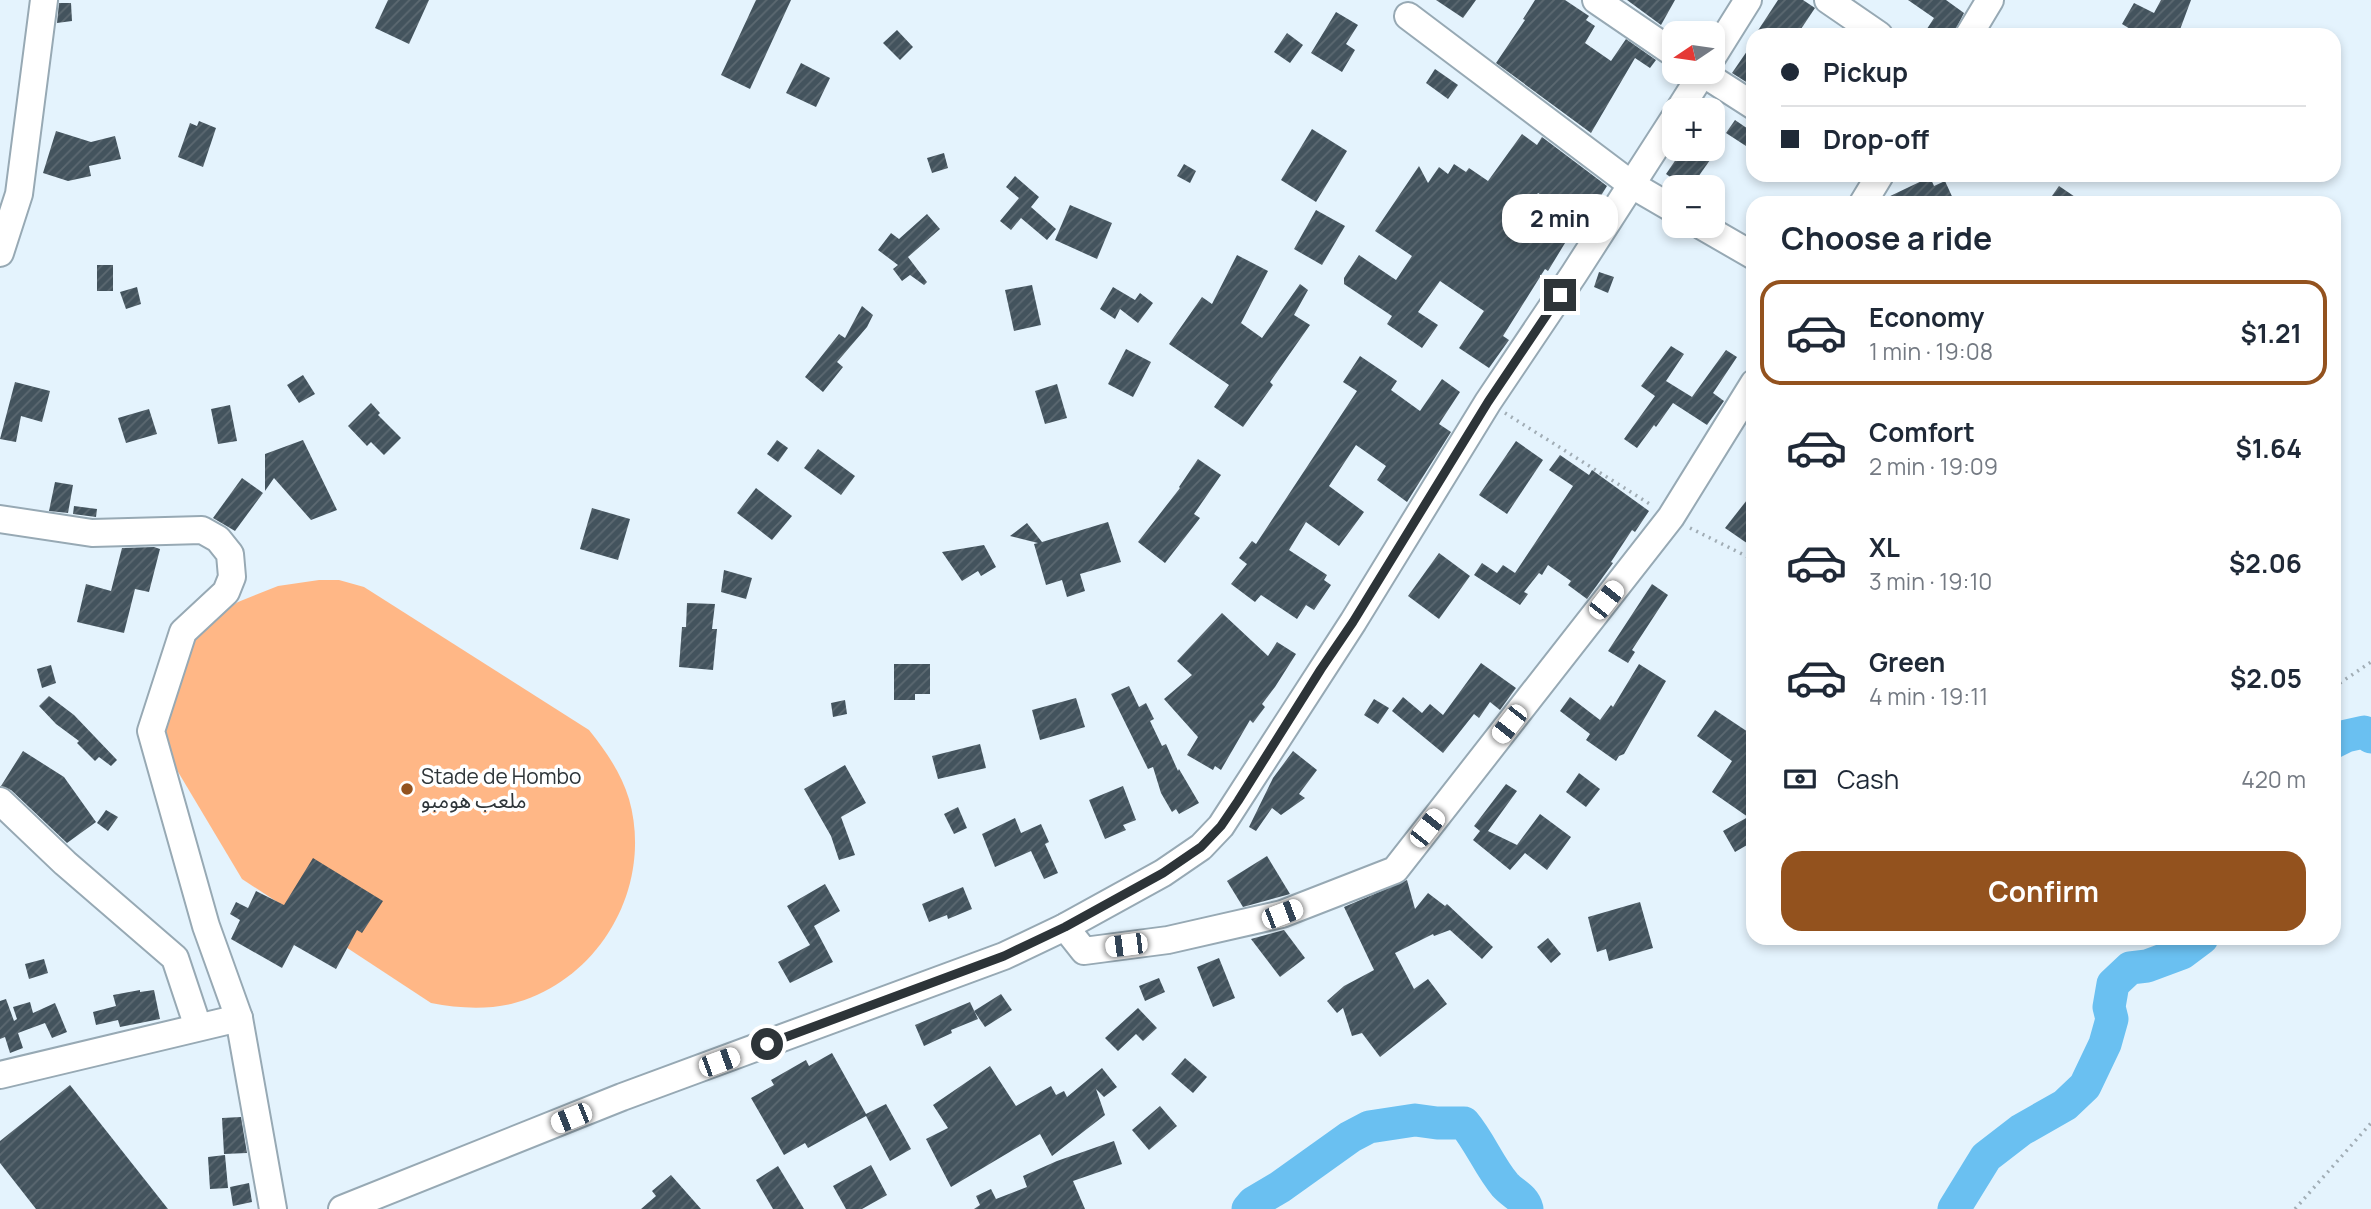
<!DOCTYPE html>
<html lang="en">
<head>
<meta charset="utf-8">
<style>
	:root { --surface:#fff; --page:#f6f6f7; --text:#1f2937; --muted:#747a83; --line:#e0e1e3; --accent:#93521e }
	body { margin:0; font-family:Manrope,"Noto Sans Arabic",sans-serif; background:var(--page); color:var(--text); height:100vh; display:flex; flex-direction:column; font-size:26px; white-space:nowrap }
	* { box-sizing:border-box; margin:0 }
	p { font-size:23px; color:var(--muted) }
	.icon { flex:none; width:38px; height:38px; fill:none; stroke:currentColor; stroke-width:2; stroke-linecap:round; stroke-linejoin:round }
	.map { position:relative; flex:1; overflow:hidden }
	.details { position:absolute; left:1746px; top:196px; width:595px; height:749px; display:flex; flex-direction:column; background:var(--surface); border-radius:21px; box-shadow:0 4px 10px #0003 }
	.details>* { flex:none }
	.top-card { position:absolute; left:1746px; top:28px; width:595px; height:154px; border-radius:21px; box-shadow:0 4px 10px #0003; display:grid; align-content:center; height:154px; padding:0 35px; background:var(--surface) }
	.needle { width:46px; rotate:257deg }
	.controls { position:absolute; left:1662px; top:21px; display:grid; gap:14px }
	.controls a { display:grid; place-items:center; width:63px; height:63px; border-radius:14px; background:var(--surface); box-shadow:0 4px 10px #0003; font-size:35px }
	.end { position:absolute; width:32px; height:32px; margin:-16px; border:9px solid #2d3438; background:#fff; box-shadow:0 0 0 4px #fff }
	.from { border-radius:50% }
	.bubble { position:absolute; height:49px; border-radius:21px; background:var(--surface); box-shadow:0 4px 10px #0003; font-size:23px; font-weight:700; line-height:49px; text-align:center }
	.car { position:absolute; width:21px; height:42px; margin:-21px -10px; border-radius:9px; box-shadow:0 0 5px 2px #0007; background:linear-gradient(#fff 24%,#345 0 40%,#fff 0 76%,#345 0 86%,#fff 0) }
	.top-card b { display:flex; align-items:center; gap:24px; height:66px; font-size:26px }
	.top-card b+b { border-top:2px solid var(--line) }
	.top-card i { width:18px; height:18px; background:var(--text) }
	ul { padding:0; list-style:none }
	li { display:flex; align-items:center; gap:21px; height:105px; margin:0 14px 10px; padding:0 21px; border:4px solid transparent; border-radius:21px }
	li div { flex:1 }
	li b { display:block; font-size:26px }
	li em { font-style:normal; font-weight:700 }
	li.current { border-color:var(--accent) }
	li>.icon { width:63px; height:63px; stroke-width:1.5 }
	h2 { padding:0 35px; font-size:32px; line-height:84px }
	.pay { display:flex; align-items:center; gap:18px; height:77px; padding:0 35px; font-size:26px }
	.pay p { margin-inline-start:auto }
	.cta { display:flex; gap:14px; margin-top:auto; padding:14px 35px }
	.cta a { flex:1; height:80px; border-radius:21px; background:var(--accent); color:#fff; font-size:28px; font-weight:700; line-height:80px; text-align:center }
	.map>svg:first-child { display:block }
	.pitch { fill:#ffb786 }
	.lines { fill:none; stroke-linecap:round; stroke-linejoin:round }
	.river { stroke:#6ac0f1; stroke-width:33 }
	.building { fill:url(#building-hatch); fill-rule:evenodd }
	.minor-casing { stroke:#97a9b4; stroke-width:30 }
	.path { stroke:#a1adb5; stroke-width:3.5; stroke-dasharray:2 5; stroke-linecap:butt }
	.minor { stroke:#fff; stroke-width:26 }
	.route { stroke:#2d3438; stroke-width:9 }
	.poi-dot { fill:#93521e; stroke:#fff; stroke-width:2.5 }
	.labels { text-anchor:middle; stroke-width:7; stroke-linejoin:round; paint-order:stroke }
	.poi-label { font-size:21px; fill:#2d3438; stroke:#fff; text-anchor:start }
</style>
</head>
<body>
<div class="map">
<svg width="2371" height="1209" viewBox="0 0 2371 1209">
	<defs>
		<pattern id="building-hatch" width="6" height="6" patternUnits="userSpaceOnUse" patternTransform="scale(1.75)"><rect width="6" height="6" fill="#43535d"/><path d="M-1 1l2-2M0 6l6-6M5 7l2-2" fill="none" stroke="#5c6971"/></pattern>
	</defs>
	<rect width="100%" height="100%" fill="#e4f3fd"/>
	<!-- pitch -->
	<path class="pitch" d="M319 580H339L364 587 589 730C606 751 621 773 629 799 654 887 599 982 511 1004 484 1010 457 1008 431 1003L242 879 159 740 187 645 220 614 238 602 278 586Z"/>
	<g class="lines">
		<!-- river -->
		<g class="river">
			<polyline points="2334,742 2346,736 2364,732 2371,737"/>
			<path d="M1248 1209 1253 1203 1280 1187 1350 1137 1369 1127 1415 1120 1437 1123H1464C1480 1142 1489 1166 1505 1185 1513 1194 1524 1197 1527 1209"/>
			<polyline points="1954,1209 1986,1157 2021,1130 2065,1105 2085,1086 2105,1044 2112,1019 2109,1007 2113,984 2130,968 2147,966 2182,953 2202,938"/>
		</g>
	</g>
	<!-- building -->
	<g class="building">
		<polygon points="388,0 429,0 409,44 375,28"/>
		<polygon points="756,0 791,0 750,89 721,75"/>
		<polygon points="1436,0 1476,0 1463,18"/>
		<polygon points="1535,0 1565,0 1589,16 1586,20 1595,26 1585,43 1611,61 1626,39 1656,60 1650,68 1635,58 1591,133 1496,63 1525,20 1523,19"/>
		<polygon points="1627,0 1675,0 1661,25"/>
		<polygon points="1778,0 1803,0 1815,8 1797,35 1755,35"/>
		<polygon points="1908,0 1946,0 1964,13 1953,35 1923,35 1934,18"/>
		<polygon points="2161,0 2191,0 2178,35 2140,35 2122,24 2134,3 2154,13"/>
		<polygon points="59,3 71,3 72,21 57,23"/>
		<polygon points="1336,12 1358,25 1346,44 1355,50 1342,72 1311,53"/>
		<polygon points="897,30 913,47 900,60 883,43"/>
		<polygon points="1287,33 1303,45 1290,63 1274,52"/>
		<polygon points="1754,41 1754,87 1732,73"/>
		<polygon points="801,63 830,78 816,107 786,93"/>
		<polygon points="1435,69 1458,85 1448,99 1426,83"/>
		<polygon points="1735,120 1754,133 1746,146 1726,133"/>
		<polygon points="199,121 216,128 203,167 178,157 190,123 197,126"/>
		<polygon points="1312,129 1347,151 1316,202 1281,180"/>
		<polygon points="56,131 91,142 115,136 121,159 89,166 91,176 68,181 43,173"/>
		<path d="M1522 134 1537 145 1542 137 1607 186 1584 223 1579 220 1548 271 1545 269 1503 336 1509 340 1489 368 1459 348 1484 311 1440 281 1418 312 1438 325 1422 348 1387 324 1392 316 1344 284V278L1359 255 1396 280 1412 256 1375 231 1419 166 1428 183 1439 167 1448 174 1454 164 1466 172 1469 168 1488 181ZM1538 193 1567 212 1549 239 1520 219Z"/>
		<polygon points="1683,149 1693,149 1710,160 1691,187 1685,187 1666,174"/>
		<polygon points="944,153 948,168 932,173 927,158"/>
		<polygon points="1184,164 1196,171 1190,183 1177,176"/>
		<polygon points="1015,176 1039,197 1031,207 1056,229 1047,240 1021,218 1011,230 1000,221 1019,198 1006,187"/>
		<polygon points="1930,177 1934,186 1945,181 1955,203 1881,203 1884,199"/>
		<polygon points="2059,186 2084,203 2047,203"/>
		<polygon points="1070,205 1112,223 1097,259 1055,240"/>
		<polygon points="1316,210 1345,226 1322,265 1294,249"/>
		<polygon points="927,214 940,229 908,257 927,282 924,285 910,275 902,281 893,269 898,265 878,250 891,233 899,239"/>
		<polygon points="1237,255 1268,271 1241,323 1262,338 1300,284 1308,290 1294,315 1310,325 1270,382 1273,385 1243,427 1214,407 1229,385 1169,344 1202,297 1212,304"/>
		<rect x="97" y="265" width="16" height="26"/>
		<polygon points="1599,272 1614,277 1608,293 1594,287"/>
		<polygon points="1032,285 1041,325 1014,331 1005,290"/>
		<polygon points="137,287 141,304 126,309 120,292"/>
		<polygon points="1113,287 1135,300 1140,293 1153,303 1138,323 1120,309 1115,319 1100,309"/>
		<polygon points="862,306 873,315 867,327 837,362 843,367 823,392 805,377 839,334 845,338"/>
		<polygon points="1671,346 1684,354 1666,381 1692,397 1726,350 1737,357 1713,393 1724,401 1707,425 1673,403 1656,427 1654,425 1637,448 1624,439 1655,396 1641,386"/>
		<polygon points="1126,349 1151,362 1133,397 1108,384"/>
		<polygon points="1360,356 1397,381 1391,390 1420,411 1442,379 1460,392 1439,424 1451,432 1407,502 1377,480 1386,466 1356,445 1329,486 1364,512 1339,546 1306,522 1289,550 1327,575 1324,580 1331,585 1314,610 1306,605 1297,619 1261,595 1255,602 1231,584 1247,564 1239,558 1252,541 1256,544 1357,391 1343,382"/>
		<polygon points="303,375 315,394 299,403 287,385"/>
		<polygon points="15,382 50,391 42,422 21,416 16,442 0,439"/>
		<polygon points="1057,384 1067,418 1045,424 1035,391"/>
		<polygon points="371,403 380,413 378,415 401,438 384,455 371,442 367,446 348,426"/>
		<polygon points="230,405 237,441 218,444 211,409"/>
		<polygon points="149,409 157,434 126,443 118,418"/>
		<polygon points="303,440 337,510 311,520 274,478 265,491 265,454"/>
		<polygon points="777,440 788,448 778,462 767,454"/>
		<polygon points="1516,441 1543,460 1507,514 1479,495"/>
		<polygon points="818,449 855,476 841,495 804,468"/>
		<polygon points="1560,455 1589,475 1592,470 1649,511 1635,532 1632,530 1611,562 1613,563 1587,599 1568,585 1571,581 1548,565 1542,575 1539,573 1524,592 1528,594 1520,605 1474,575 1482,563 1497,573 1503,565 1515,573 1573,486 1549,470"/>
		<polygon points="1198,459 1221,475 1194,514 1200,518 1165,563 1138,542 1180,488 1179,487"/>
		<polygon points="242,478 263,493 235,531 213,518"/>
		<polygon points="55,482 73,485 68,513 49,511"/>
		<polygon points="756,488 792,516 772,540 737,513"/>
		<polygon points="1754,491 1754,548 1725,528"/>
		<polygon points="74,506 97,509 96,517 73,514"/>
		<polygon points="592,508 630,519 618,560 580,549"/>
		<polygon points="1108,522 1121,562 1080,574 1085,591 1067,597 1062,580 1046,585 1034,544 1038,543 1010,536 1027,523 1042,542"/>
		<polygon points="984,545 996,567 981,576 978,571 962,581 942,552"/>
		<polygon points="154,547 160,549 149,592 135,589 124,633 77,622 86,584 111,591 122,548"/>
		<polygon points="1439,553 1470,576 1439,619 1408,596"/>
		<polygon points="724,570 752,578 746,599 721,592"/>
		<polygon points="1652,584 1668,595 1632,650 1635,652 1628,663 1608,651"/>
		<polygon points="687,603 715,604 712,629 717,629 713,670 679,667 682,627 686,627"/>
		<polygon points="1222,613 1268,656 1277,642 1296,654 1275,687 1262,704 1265,707 1253,723 1250,720 1221,770 1215,766 1213,770 1187,755 1198,737 1164,699 1192,675 1177,661"/>
		<polygon points="1481,663 1516,688 1500,710 1490,702 1479,718 1474,714 1443,753 1392,711 1403,697 1422,713 1430,704 1443,715"/>
		<polygon points="894,664 930,664 930,694 915,694 915,700 894,700"/>
		<polygon points="1639,664 1666,681 1624,754 1619,756 1616,761 1586,740 1590,734 1560,711 1570,697 1600,720 1611,705 1613,707"/>
		<polygon points="51,665 56,683 42,688 37,669"/>
		<polygon points="1129,686 1139,707 1146,703 1154,719 1150,721 1162,746 1166,744 1178,771 1179,769 1199,803 1179,814 1176,809 1172,812 1161,793 1153,767 1148,769 1111,694"/>
		<polygon points="49,696 74,715 117,760 111,766 99,757 95,761 77,743 79,741 56,724 39,706"/>
		<polygon points="1076,698 1085,727 1040,740 1032,710"/>
		<polygon points="1374,699 1389,708 1378,724 1364,715"/>
		<polygon points="845,700 847,714 833,717 831,703"/>
		<polygon points="1715,710 1754,736 1754,841 1735,852 1723,831 1748,817 1712,792 1732,761 1697,736"/>
		<polygon points="980,744 986,768 938,779 932,756"/>
		<polygon points="23,751 64,777 96,822 67,843 11,790 1,786"/>
		<polygon points="1293,751 1317,770 1299,794 1305,798 1281,815 1272,808 1256,831 1249,827 1273,778"/>
		<polygon points="845,765 866,803 841,817 855,855 839,860 831,836 804,789"/>
		<polygon points="1579,773 1600,789 1586,807 1566,792"/>
		<polygon points="1506,784 1517,791 1488,831 1517,845 1540,814 1571,837 1547,870 1525,853 1510,870 1473,840 1480,831 1474,826"/>
		<polygon points="1123,786 1136,820 1123,825 1126,830 1105,839 1089,800"/>
		<polygon points="958,807 967,828 954,834 944,814"/>
		<polygon points="106,810 118,817 108,831 97,823"/>
		<polygon points="1015,818 1021,833 1041,824 1049,842 1045,844 1058,873 1044,879 1031,851 995,867 982,834"/>
		<polygon points="1267,856 1290,894 1243,907 1227,881"/>
		<polygon points="313,858 383,901 362,933 357,930 336,969 294,945 282,968 231,939 240,920 230,914 236,902 248,908 256,891 284,905"/>
		<polygon points="1407,880 1415,909 1428,893 1445,906 1447,904 1493,947 1482,959 1450,930 1434,936 1433,934 1395,953 1414,989 1428,979 1447,1004 1380,1057 1362,1033 1352,1036 1343,1008 1337,1013 1327,1001 1344,986 1374,970 1344,907"/>
		<polygon points="825,884 840,911 814,926 833,962 790,983 778,962 810,945 787,906"/>
		<polygon points="963,887 972,909 948,919 947,915 929,922 922,904"/>
		<polygon points="1640,902 1653,948 1609,961 1606,949 1597,952 1588,917"/>
		<polygon points="1284,930 1305,958 1280,977 1251,939"/>
		<polygon points="1548,938 1561,954 1551,963 1537,947"/>
		<polygon points="1219,958 1235,998 1213,1007 1197,967"/>
		<polygon points="44,959 48,973 29,979 25,964"/>
		<polygon points="1159,978 1165,992 1145,1001 1139,986"/>
		<polygon points="140,990 140,992 154,990 160,1019 120,1027 118,1020 96,1025 93,1012 116,1006 113,995"/>
		<polygon points="1001,994 1012,1010 985,1027 974,1011"/>
		<polygon points="6,999 14,1021 17,1019 13,1007 30,1002 33,1013 55,1003 67,1032 52,1038 45,1023 18,1033 23,1048 10,1053 5,1037 0,1039 0,1001"/>
		<polygon points="970,1002 978,1019 951,1030 952,1033 924,1046 915,1025"/>
		<polygon points="1138,1008 1157,1028 1143,1041 1136,1034 1118,1051 1105,1038"/>
		<polygon points="832,1053 866,1114 886,1104 911,1149 890,1161 866,1116 808,1148 805,1143 784,1155 751,1098 774,1085 771,1080 806,1060 809,1066"/>
		<polygon points="1185,1058 1207,1077 1193,1093 1171,1074"/>
		<polygon points="990,1066 1016,1106 1051,1086 1056,1095 1064,1091 1067,1097 1102,1068 1117,1087 1104,1097 1096,1089 1105,1115 1052,1156 1040,1134 951,1187 926,1139 948,1128 933,1105"/>
		<polygon points="70,1085 168,1209 36,1209 0,1163 0,1141"/>
		<polygon points="1160,1106 1177,1126 1149,1150 1132,1130"/>
		<polygon points="241,1117 247,1153 224,1154 222,1118"/>
		<polygon points="1114,1141 1122,1164 1073,1181 1085,1209 974,1209 980,1205 976,1196 991,1189 996,1199 1027,1187 1023,1176 1057,1161"/>
		<polygon points="225,1155 228,1188 210,1189 208,1157"/>
		<polygon points="871,1165 887,1195 862,1209 846,1209 833,1186"/>
		<polygon points="778,1166 804,1209 773,1209 756,1180"/>
		<polygon points="671,1175 701,1209 641,1209 656,1196 652,1191"/>
		<polygon points="249,1183 252,1202 233,1206 230,1187"/>
	</g>
	<g class="lines">
		<defs>
			<g id="minor">
				<polyline points="1596,0 1675,54"/>
				<polyline points="1828,0 1879,35"/>
				<polyline points="1408,16 1632,185 1675,210"/>
				<polyline points="1969,35 1990,0"/>
				<polyline points="1713,56 1748,0"/>
				<polyline points="1701,72 1754,106"/>
				<polyline points="1679,110 1703,72"/>
				<polyline points="1863,203 1880,175"/>
				<polyline points="1702,226 1754,256"/>
				<polyline points="0,253 19,194 44,0"/>
				<polyline points="0,519 92,533 202,530 218,539 230,554 232,577 226,592 183,632 151,731 206,926 239,1018 273,1209"/>
				<polyline points="0,801 65,863 175,958 198,1027"/>
				<polyline points="1065,927 1084,951 1168,940 1282,914 1395,870 1671,517 1754,383"/>
				<polyline points="0,1075 239,1018"/>
				<polyline points="342,1209 622,1097 1004,956 1065,927 1163,873 1201,847 1221,826 1353,622 1488,402 1574,274 1675,117"/>
			</g>
		</defs>
		<!-- minor casing -->
		<use href="#minor" class="minor-casing"/>
		<!-- path -->
		<g class="path">
			<polyline points="1505,413 1653,506"/>
			<polyline points="1690,528 1754,560"/>
			<polyline points="2334,687 2371,662"/>
			<polyline points="2295,1209 2371,1123"/>
		</g>
		<!-- minor -->
		<use href="#minor" class="minor"/>
	</g>
	<g class="lines">
		<!-- route -->
		<polyline class="route" points="767,1044 1004,956 1065,927 1163,873 1201,847 1221,826 1238,801 1321,669 1353,622 1488,402 1560,295"/>
	</g>
	<!-- markers -->
	<circle class="poi-dot" cx="407" cy="789" r="7"/>
	<g class="labels">
		<!-- poi labels -->
		<g class="poi-label">
			<text x="421" y="784">Stade de Hombo<tspan x="421" dy="24">ملعب هومبو</tspan></text>
		</g>
	</g>
</svg>
<div class="controls">
<a><svg class="needle" viewBox="-14 -14 28 28"><path d="M0-13l5 13h-10z" fill="#e53935"/><path d="M0 13l5-13h-10z" fill="#747a83"/></svg></a>
<a>+</a>
<a>−</a>
</div>
<i class="end from" style="left:767px;top:1044px"></i>
<i class="end" style="left:1560px;top:295px"></i>
<div class="bubble" style="left:1502px;top:194px;width:116px">2 min</div>
<i class="car" style="left:1606px;top:600px;rotate:38deg"></i>
<i class="car" style="left:1509px;top:724px;rotate:218deg"></i>
<i class="car" style="left:1427px;top:828px;rotate:38deg"></i>
<i class="car" style="left:1282px;top:914px;rotate:69deg"></i>
<i class="car" style="left:1126px;top:945px;rotate:263deg"></i>
<i class="car" style="left:719px;top:1062px;rotate:70deg"></i>
<i class="car" style="left:571px;top:1118px;rotate:248deg"></i>
<div class="top-card">
<b><i class="from"></i>Pickup</b>
<b><i></i>Drop-off</b>
</div>
<section class="details">
<h2>Choose a ride</h2>
<ul>
<li class="current"><svg class="icon" aria-label="car" viewBox="0 0 24 24"><path d="M5 17H2v-5l4-1 3-4h7l3 4 3 1v5h-3M9 17h6M6 11h13"/><circle cx="7" cy="17" r="2"/><circle cx="17" cy="17" r="2"/></svg><div><b>Economy</b><p>1 min · 19:08</p></div><em>$1.21</em></li>
<li><svg class="icon" aria-label="car" viewBox="0 0 24 24"><path d="M5 17H2v-5l4-1 3-4h7l3 4 3 1v5h-3M9 17h6M6 11h13"/><circle cx="7" cy="17" r="2"/><circle cx="17" cy="17" r="2"/></svg><div><b>Comfort</b><p>2 min · 19:09</p></div><em>$1.64</em></li>
<li><svg class="icon" aria-label="car" viewBox="0 0 24 24"><path d="M5 17H2v-5l4-1 3-4h7l3 4 3 1v5h-3M9 17h6M6 11h13"/><circle cx="7" cy="17" r="2"/><circle cx="17" cy="17" r="2"/></svg><div><b>XL</b><p>3 min · 19:10</p></div><em>$2.06</em></li>
<li><svg class="icon" aria-label="car" viewBox="0 0 24 24"><path d="M5 17H2v-5l4-1 3-4h7l3 4 3 1v5h-3M9 17h6M6 11h13"/><circle cx="7" cy="17" r="2"/><circle cx="17" cy="17" r="2"/></svg><div><b>Green</b><p>4 min · 19:11</p></div><em>$2.05</em></li>
</ul>
<div class="pay"><svg class="icon" aria-label="cash" viewBox="0 0 24 24"><path d="M3 7h18v10H3z"/><circle cx="12" cy="12" r="2"/></svg>Cash<p>420 m</p></div>
<div class="cta"><a>Confirm</a></div>
</section>
</div>
</body>
</html>
